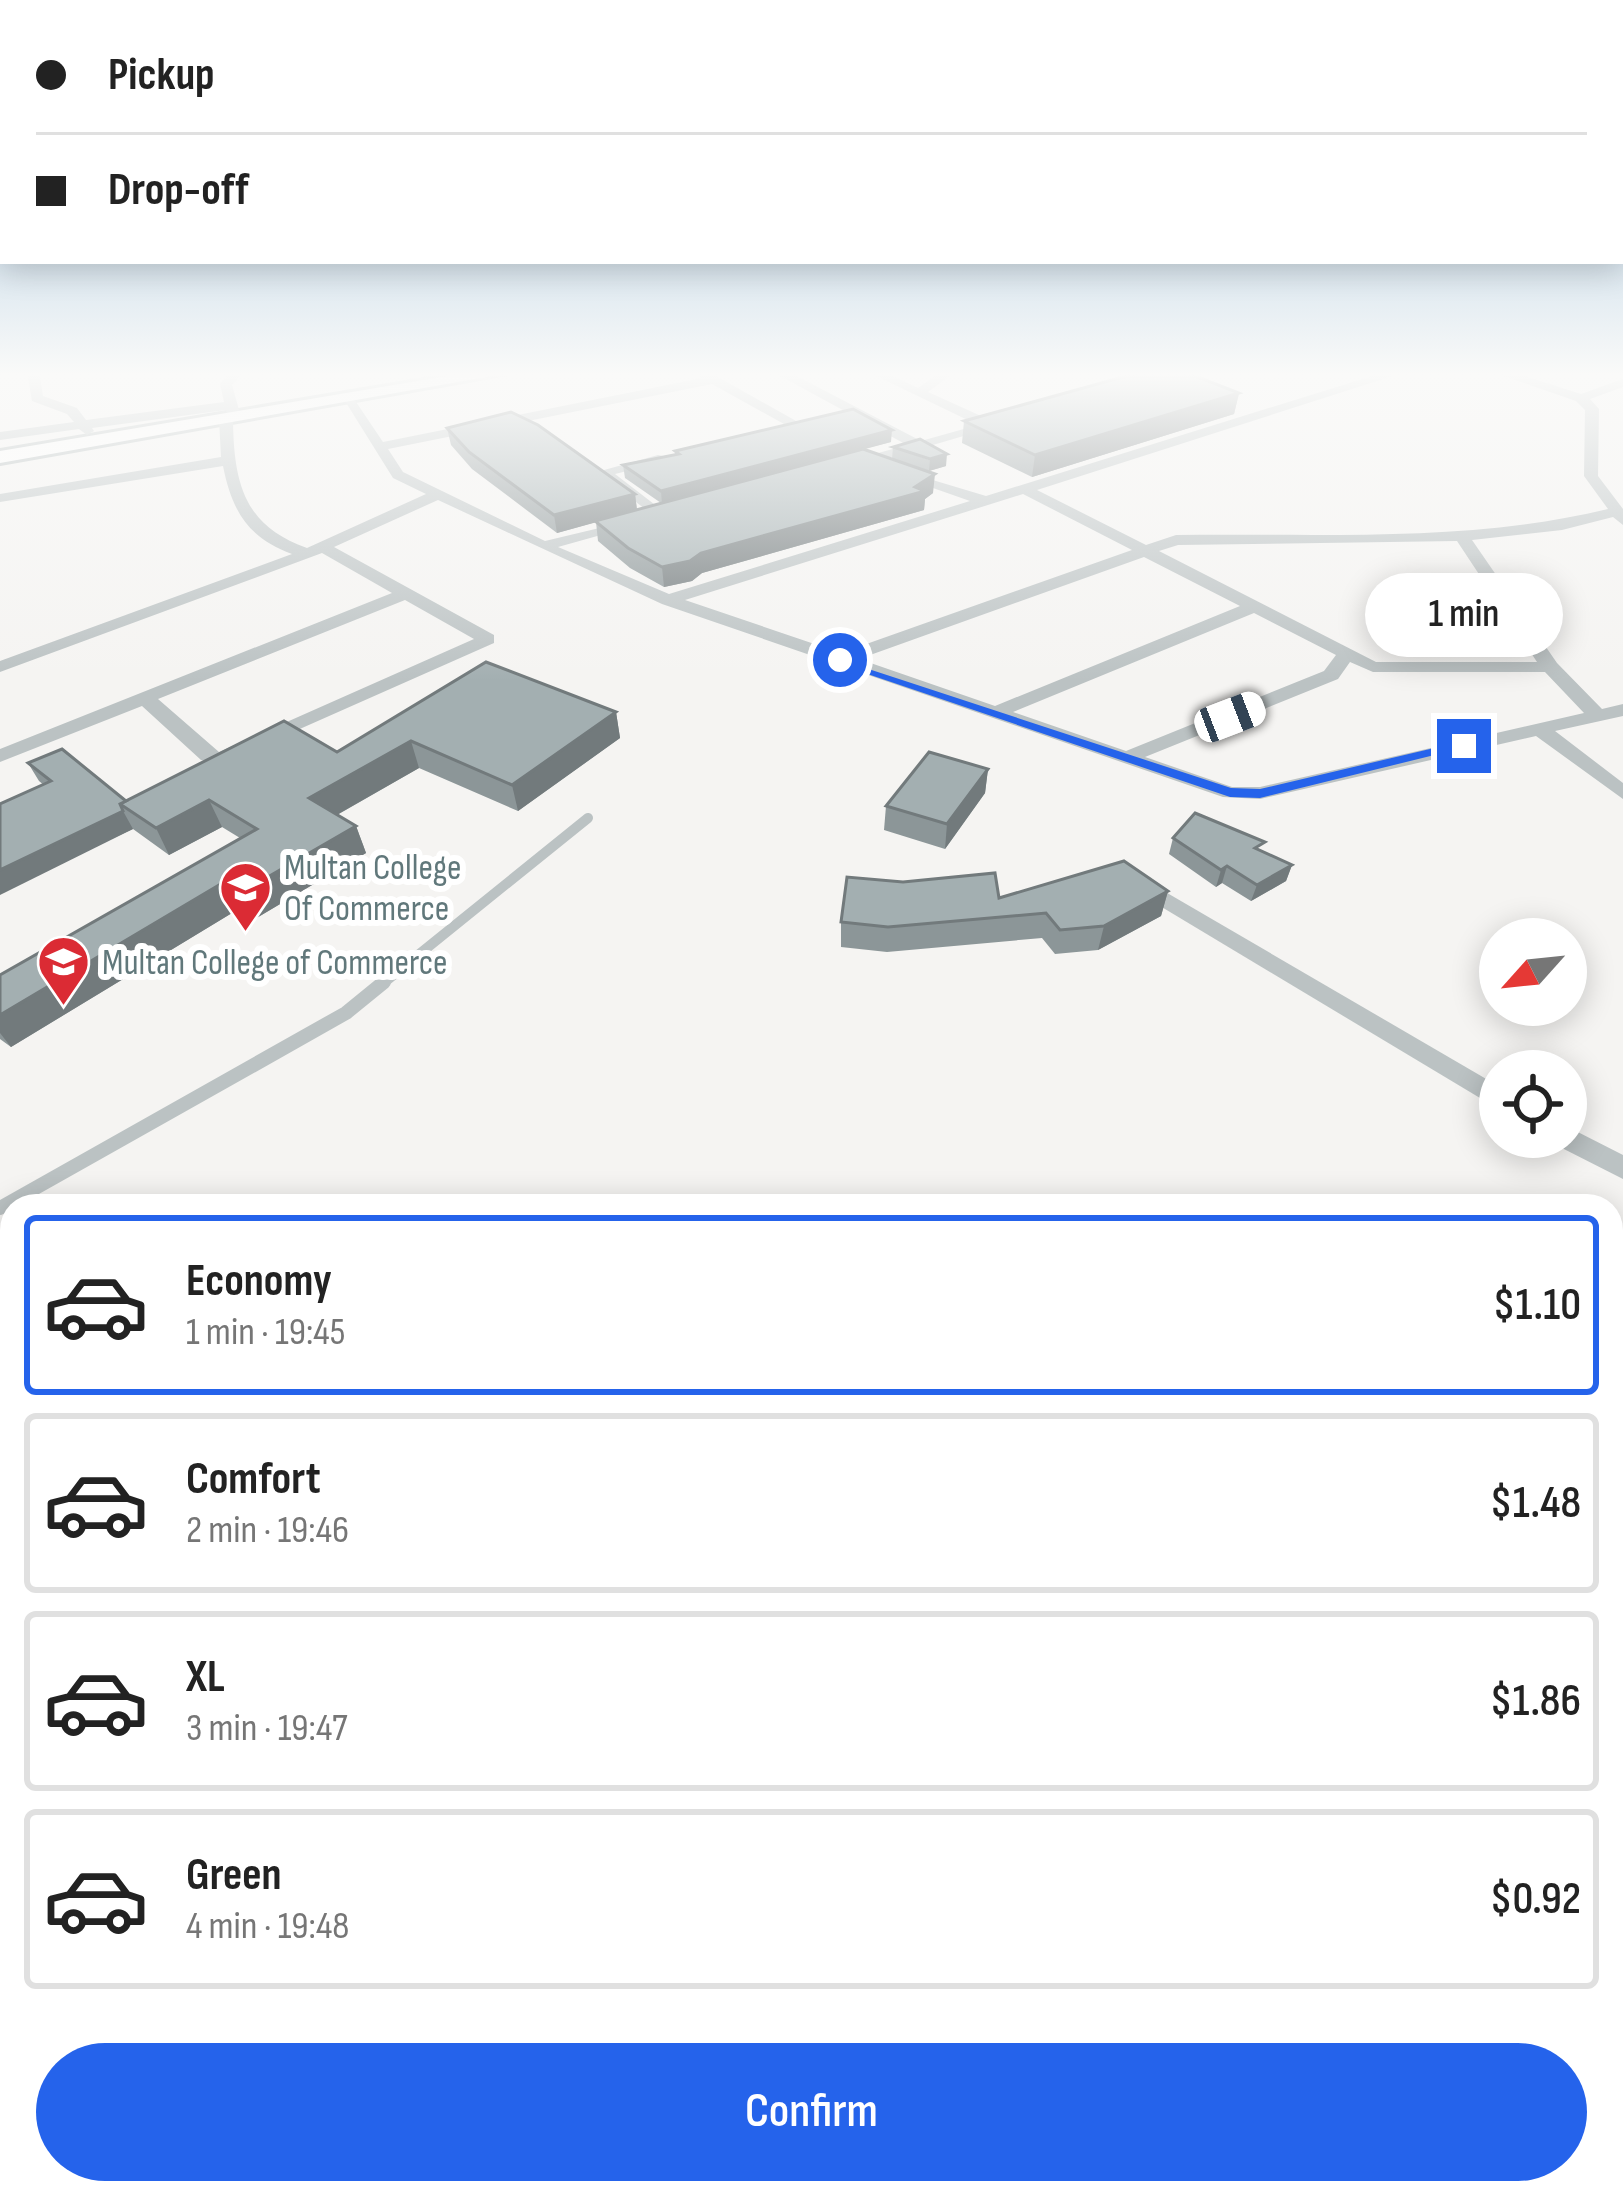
<!DOCTYPE html>
<html lang="en">
<head>
<meta charset="utf-8">
<style>
	:root { --surface:#fff; --page:#f6f6f6; --text:#222; --muted:#767676; --line:#e0e0e0; --accent:#2563eb }
	body { margin:0; font-family:"Sofia Sans Condensed",sans-serif; background:var(--page); color:var(--text); height:100vh; display:flex; flex-direction:column; font-size:45px; white-space:nowrap }
	* { box-sizing:border-box; margin:0 }
	p { font-size:39px; color:var(--muted) }
	.icon { flex:none; width:66px; height:66px; fill:none; stroke:currentColor; stroke-width:2; stroke-linecap:round; stroke-linejoin:round }
	.map { position:relative; flex:1; overflow:hidden }
	.panel { position:absolute; left:0px; top:1194px; width:1623px; height:1011px; display:flex; flex-direction:column; background:var(--surface); border-radius:36px 36px 0 0; box-shadow:0 6px 30px #0003 }
	.panel>* { flex:none }
	.guide { position:absolute; left:0px; top:0px; width:1623px; height:264px; box-shadow:0 6px 30px #0003; display:grid; align-content:center; height:264px; padding:0 36px; background:var(--surface) }
	.needle { width:78px; rotate:243deg }
	.buttons { position:absolute; left:1479px; top:918px; display:grid; gap:24px }
	.buttons a { display:grid; place-items:center; width:108px; height:108px; border-radius:50%; background:var(--surface); box-shadow:0 6px 30px #0003; font-size:60px }
	.end { position:absolute; width:54px; height:54px; margin:-27px; border:15px solid #2563eb; background:#fff; box-shadow:0 0 0 6px #fff }
	.from { border-radius:50% }
	.bubble { position:absolute; height:84px; border-radius:42px; background:var(--surface); box-shadow:0 6px 30px #0003; font-size:39px; font-weight:600; line-height:84px; text-align:center }
	.car { position:absolute; width:36px; height:72px; margin:-36px -18px; border-radius:15px; box-shadow:0 0 9px 3px #0007; background:linear-gradient(#fff 24%,#345 0 40%,#fff 0 76%,#345 0 86%,#fff 0) }
	.guide b { display:flex; align-items:center; gap:42px; height:114px; font-size:45px }
	.guide b+b { border-top:3px solid var(--line) }
	.guide i { width:30px; height:30px; background:var(--text) }
	ul { padding:21px 0 0; list-style:none }
	li { display:flex; align-items:center; gap:36px; height:180px; margin:0 24px 18px; padding:0 12px; border:6px solid var(--line); border-radius:12px }
	li div { flex:1 }
	li b { display:block; font-size:45px }
	li em { font-style:normal; font-weight:600 }
	li.selected { border-color:var(--accent) }
	li>.icon { width:108px; height:108px; stroke-width:1.5 }
	.action { display:flex; gap:24px; margin-top:auto; padding:24px 36px }
	.action a { flex:1; height:138px; border-radius:72px; background:var(--accent); color:#fff; font-size:48px; font-weight:600; line-height:138px; text-align:center }
	.map>svg:first-child { display:block }
	.lines { fill:none; stroke-linecap:round; stroke-linejoin:round }
	.secondary-casing { stroke:#acb5b6; stroke-width:6 }
	.service-far1 { stroke:#bbc2c3; stroke-width:10 }
	.service { stroke:#bbc2c3; stroke-width:14 }
	.minor { fill:#bbc2c3; fill-rule:evenodd }
	.secondary { fill:#fff; fill-rule:evenodd }
	.wall { fill:#8c9698 }
	.shaded-wall { fill:#727a7c }
	.building { fill:#a3afb1; stroke:#727a7c; stroke-width:3 }
	.route { fill:#2563eb }
	.labels { text-anchor:middle; stroke-width:12; stroke-linejoin:round; paint-order:stroke }
	.poi-label { font-size:36px; fill:#61787b; stroke:#fff; text-anchor:start }
</style>
</head>
<body>
<div class="map">
<svg width="1623" height="2203" viewBox="0 0 1623 2203">
	<rect width="100%" height="100%" fill="#f5f4f2"/>
	<g class="lines">
		<defs>
			<polygon id="secondary" points="471,372 514,372 0,463 0,451"/>
		</defs>
		<!-- secondary casing -->
		<use href="#secondary" class="secondary-casing"/>
		<!-- service-far1 -->
		<polyline class="service-far1" points="381,985 588,818"/>
		<!-- service -->
		<polyline class="service" points="0,1208 346,1013 384,982"/>
		<!-- minor -->
		<g class="minor">
			<path d="M27 372H39L43 396 77 408 86 420 224 402 220 384 231 372H244L232 385 241 417 233 421C234 483 244 526 307 548L426 494 393 478 340 393H350L383 442 702 378 693 372H709L805 426 793 429 712 384 388 449 403 472 545 541 633 520V526L558 547 669 594 970 501 896 475V469L986 496 1385 372H1405L1037 490 1146 545 1176 535C1319 533 1468 543 1608 509L1584 476 1585 410 1576 401 1492 372H1512L1581 394 1623 379V387L1590 399 1599 409 1598 476 1623 509V525L1613 517 1562 530 1472 540 1557 663 1602 709 1623 704V716L1555 731 1623 783V799L1536 736 1260 799 1223 797 662 604 438 500 334 547 494 635V643L221 764 201 760 142 706 0 762V749L392 593 322 553 0 672V661L292 554C248 538 232 511 223 466L0 502V494L221 457 219 419 227 415 226 410 92 428 94 431 87 435 79 429 0 440V432L74 422 67 414 32 401ZM1023 494 1132 550 841 653 685 600ZM1457 541 1537 662H1376L1159 551 1178 545ZM1144 557 1240 606 995 706 859 659ZM405 600 474 639 219 752 158 699ZM1254 613 1336 655 1324 671 1126 751 1013 712ZM1350 662 1373 672H1545L1584 713 1260 787H1232L1145 757 1338 679Z"/>
			<polygon points="773,372 789,372 921,441 978,425 868,372 885,372 918,388 940,372 955,372 928,392 1001,425 851,469 844,465 846,462 907,445"/>
			<polygon points="658,455 663,456 663,462 615,474 663,511 666,514 658,519 597,472"/>
			<polygon points="1138,876 1500,1087 1500,1110 1130,888 1127,883"/>
			<polygon points="1566,1126 1623,1155 1623,1179 1556,1145 1552,1137 1566,1137"/>
			<polygon points="1623,1553 1623,1617 1611,1622 1611,1558"/>
			<polygon points="1611,2013 1623,2018 1623,2072 1611,2067"/>
			<polygon points="1211,2193 1262,2193 1258,2203 1206,2203"/>
		</g>
		<!-- secondary -->
		<use href="#secondary" class="secondary"/>
	</g>
	<!-- wall -->
	<g class="wall">
		<polygon points="1239,393 1234,414 1032,477 962,443 964,421"/>
		<polygon points="447,428 635,494 637,510 661,503 625,478 623,465 675,454 675,451 891,442 863,449 933,493 925,499 924,510 702,573 692,581 664,587 630,568 598,541 596,522 557,533 472,469 451,445"/>
		<polygon points="893,447 946,466 929,471 892,459"/>
		<polygon points="616,712 620,738 518,811 419,768 337,815 356,826 366,853 248,923 232,913 11,1047 0,1039 0,975 240,838 222,827 169,855 133,829 109,840 39,781 28,763 126,801 337,752"/>
		<polygon points="988,769 985,793 945,849 884,830 886,806"/>
		<polygon points="1173,838 1262,851 1292,865 1286,881 1251,901 1222,883 1216,887 1169,854"/>
		<polygon points="1168,891 1161,916 1098,950 1055,954 1042,938 887,952 841,947 841,922 999,898"/>
		<polygon points="1623,1794 1623,1885 1611,1874 1611,1799"/>
	</g>
	<!-- shaded-wall -->
	<g class="shaded-wall">
		<polygon points="1239,393 1234,414 1032,477 1035,455"/>
		<polygon points="892,430 891,442 662,504 661,491"/>
		<polygon points="947,454 946,466 929,471 930,459"/>
		<polygon points="935,474 933,493 925,499 924,510 702,573 692,581 664,587 662,567 701,553 915,487"/>
		<polygon points="635,494 637,511 557,533 554,515"/>
		<polygon points="616,712 620,738 518,811 512,785"/>
		<polygon points="411,741 419,768 319,825 309,798"/>
		<polygon points="988,769 985,793 945,849 947,824"/>
		<polygon points="209,800 222,827 169,855 156,828"/>
		<polygon points="123,811 133,829 0,895 0,870"/>
		<polygon points="356,826 366,853 248,923 235,896"/>
		<polygon points="1292,865 1286,881 1251,901 1257,885"/>
		<polygon points="1227,866 1222,883 1216,887 1221,870"/>
		<polygon points="219,885 232,913 11,1047 0,1033 0,1015"/>
		<polygon points="1168,891 1161,916 1098,950 1104,926"/>
	</g>
	<!-- building -->
	<g class="building">
		<polygon points="1141,372 1185,372 1239,393 1035,455 964,421"/>
		<polygon points="853,409 892,430 661,491 623,465 679,454 675,451"/>
		<polygon points="511,412 538,425 635,494 554,515 469,452 447,428"/>
		<polygon points="920,439 947,454 930,459 893,447"/>
		<polygon points="863,449 935,474 915,487 925,491 701,553 690,561 662,567 628,548 595,521"/>
		<polygon points="486,662 616,712 512,785 411,741 309,798 356,826 235,896 219,885 0,1015 0,975 257,829 209,800 156,828 120,804 284,721 337,752"/>
		<polygon points="62,749 126,801 120,804 123,811 0,870 0,804 51,781 28,763"/>
		<polygon points="929,752 988,769 947,824 886,806"/>
		<polygon points="1195,813 1265,842 1255,848 1292,865 1257,885 1227,866 1221,870 1173,838"/>
		<polygon points="1124,861 1168,891 1104,926 1060,930 1046,913 888,927 841,922 847,877 903,882 995,873 999,898"/>
		<polygon points="12,1550 12,1609 0,1582 0,1558"/>
		<polygon points="1623,1821 1623,1845 1614,1837"/>
	</g>
	<!-- sky -->
	<linearGradient id="sky" x2="0" y2="1"><stop stop-color="#91bad9"/><stop offset="0.55" stop-color="#fafaf9"/><stop offset="1" stop-color="#fafaf9" stop-opacity="0"/></linearGradient>
	<rect width="1623" height="681" fill="url(#sky)"/>
	<!-- route -->
	<polygon class="route" points="835,658 1231,788 1260,789 1464,741 1471,746 1260,798 1230,797 835,663"/>
	<!-- icons -->
	<defs>
		<symbol id="university-pin" viewBox="-11 -11 22 30"><path d="M0 17L-7.5 6A9.5 9.5 0 1 1 7.5 6Z" fill="#db2b34" stroke="#fff"/><path d="M0-5L7-2L0 1L-7-2ZM-4 1L0 2.5L4 1V4Q0 6-4 4Z" fill="#fff"/></symbol>
		<symbol id="school-pin" viewBox="-11 -11 22 30"><path d="M0 17L-7.5 6A9.5 9.5 0 1 1 7.5 6Z" fill="#db2b34" stroke="#fff"/><path d="M0-5L7-2L0 1L-7-2ZM-4 1L0 2.5L4 1V4Q0 6-4 4Z" fill="#fff"/></symbol>
	</defs>
	<g fill-rule="evenodd">
		<use href="#university-pin" x="216" y="858" width="59" height="81"/>
		<use href="#school-pin" x="34" y="932" width="59" height="81"/>
	</g>
	<g class="labels">
		<!-- poi labels -->
		<g class="poi-label">
			<text x="284" y="879">Multan College<tspan x="284" dy="41">Of Commerce</tspan></text>
			<text x="102" y="974">Multan College of Commerce</text>
		</g>
	</g>
</svg>
<div class="buttons">
<a><svg class="needle" viewBox="-14 -14 28 28"><path d="M0-13l5 13h-10z" fill="#e53935"/><path d="M0 13l5-13h-10z" fill="#767676"/></svg></a>
<a><svg class="icon" aria-label="locate" viewBox="0 0 24 24"><circle cx="12" cy="12" r="6"/><path d="M12 2v4M12 18v4M2 12h4M18 12h4"/></svg></a>
</div>
<i class="end from" style="left:840px;top:660px"></i>
<i class="end" style="left:1464px;top:746px"></i>
<div class="bubble" style="left:1365px;top:573px;width:198px">1 min</div>
<i class="car" style="left:1230px;top:717px;rotate:69deg"></i>
<div class="guide">
<b><i class="from"></i>Pickup</b>
<b><i></i>Drop-off</b>
</div>
<section class="panel">
<ul>
<li class="selected"><svg class="icon" aria-label="car" viewBox="0 0 24 24"><path d="M5 17H2v-5l4-1 3-4h7l3 4 3 1v5h-3M9 17h6M6 11h13"/><circle cx="7" cy="17" r="2"/><circle cx="17" cy="17" r="2"/></svg><div><b>Economy</b><p>1 min · 19:45</p></div><em>$1.10</em></li>
<li><svg class="icon" aria-label="car" viewBox="0 0 24 24"><path d="M5 17H2v-5l4-1 3-4h7l3 4 3 1v5h-3M9 17h6M6 11h13"/><circle cx="7" cy="17" r="2"/><circle cx="17" cy="17" r="2"/></svg><div><b>Comfort</b><p>2 min · 19:46</p></div><em>$1.48</em></li>
<li><svg class="icon" aria-label="car" viewBox="0 0 24 24"><path d="M5 17H2v-5l4-1 3-4h7l3 4 3 1v5h-3M9 17h6M6 11h13"/><circle cx="7" cy="17" r="2"/><circle cx="17" cy="17" r="2"/></svg><div><b>XL</b><p>3 min · 19:47</p></div><em>$1.86</em></li>
<li><svg class="icon" aria-label="car" viewBox="0 0 24 24"><path d="M5 17H2v-5l4-1 3-4h7l3 4 3 1v5h-3M9 17h6M6 11h13"/><circle cx="7" cy="17" r="2"/><circle cx="17" cy="17" r="2"/></svg><div><b>Green</b><p>4 min · 19:48</p></div><em>$0.92</em></li>
</ul>
<div class="action"><a>Confirm</a></div>
</section>
</div>
</body>
</html>
